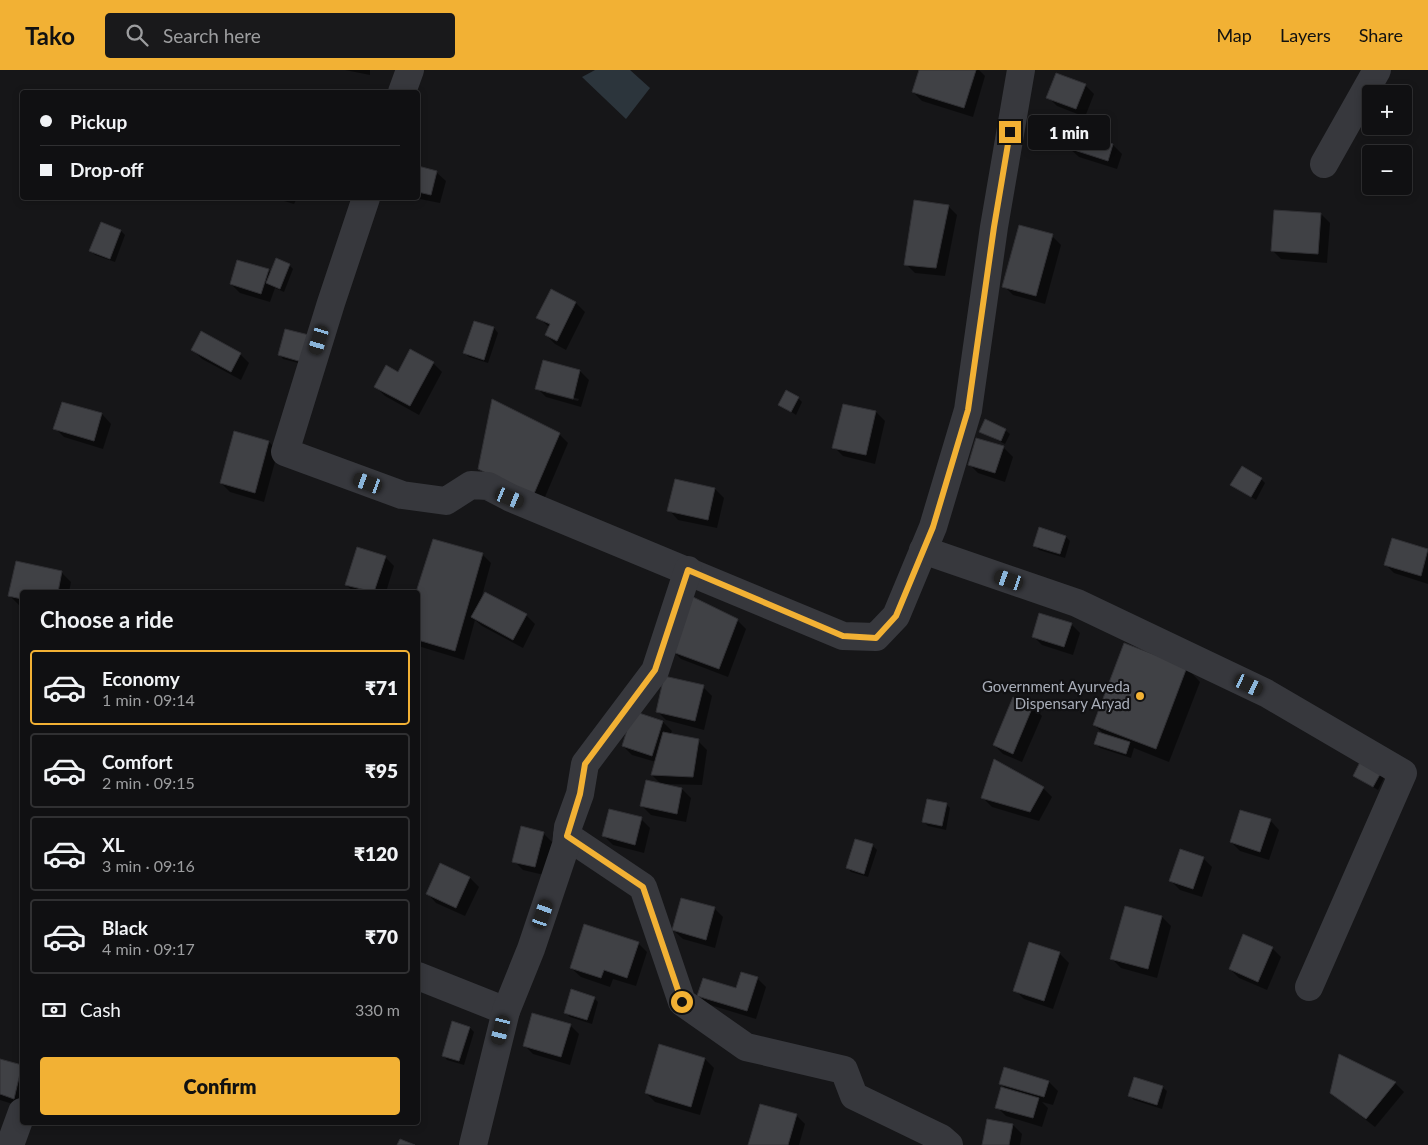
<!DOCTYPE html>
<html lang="en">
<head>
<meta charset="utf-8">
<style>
	:root { --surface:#101012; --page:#19191b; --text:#f1f3f6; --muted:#9c9d9f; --line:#303032; --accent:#f2b134 }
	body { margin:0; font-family:Lato,sans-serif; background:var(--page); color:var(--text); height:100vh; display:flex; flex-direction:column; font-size:19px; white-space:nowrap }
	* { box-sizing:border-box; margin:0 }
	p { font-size:16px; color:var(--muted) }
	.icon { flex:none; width:28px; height:28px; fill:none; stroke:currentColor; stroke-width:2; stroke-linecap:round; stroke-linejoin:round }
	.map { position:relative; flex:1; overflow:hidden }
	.sheet { position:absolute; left:20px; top:520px; width:400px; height:535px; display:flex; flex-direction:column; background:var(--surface); border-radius:5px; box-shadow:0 2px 8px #0003,0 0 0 1px var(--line) }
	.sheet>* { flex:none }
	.top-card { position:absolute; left:20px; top:20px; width:400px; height:110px; border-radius:5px; box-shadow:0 2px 8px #0003,0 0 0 1px var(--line); display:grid; align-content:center; height:110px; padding:0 20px; background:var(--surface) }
	.controls { position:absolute; left:1362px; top:15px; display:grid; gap:10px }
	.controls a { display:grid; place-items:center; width:50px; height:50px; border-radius:5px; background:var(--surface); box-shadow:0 2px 8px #0003,0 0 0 1px var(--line); font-size:25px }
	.end { position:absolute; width:22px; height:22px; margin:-11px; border:6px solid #f2b134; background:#111; box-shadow:0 0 0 2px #111 }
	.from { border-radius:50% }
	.bubble { position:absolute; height:35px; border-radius:5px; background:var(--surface); box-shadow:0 2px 8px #0003,0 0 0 1px var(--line); font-size:16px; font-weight:800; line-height:35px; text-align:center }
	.car { position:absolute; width:15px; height:30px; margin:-15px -8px; border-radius:6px; box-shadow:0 0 4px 1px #0007; background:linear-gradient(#222 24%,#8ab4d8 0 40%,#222 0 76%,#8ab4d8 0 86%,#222 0) }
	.top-card b { display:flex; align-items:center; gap:18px; height:48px; font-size:19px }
	.top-card b+b { border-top:1px solid var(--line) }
	.top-card i { width:12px; height:12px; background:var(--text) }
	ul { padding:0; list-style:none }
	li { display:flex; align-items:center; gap:15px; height:75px; margin:0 10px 8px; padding:0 10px; border:2px solid var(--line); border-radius:5px }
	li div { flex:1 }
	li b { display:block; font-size:19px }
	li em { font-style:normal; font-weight:800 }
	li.on { border-color:var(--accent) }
	li>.icon { width:45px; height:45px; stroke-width:1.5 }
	h2 { padding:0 20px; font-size:22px; line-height:60px }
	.pay { display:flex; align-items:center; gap:12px; height:55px; padding:0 20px; font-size:19px }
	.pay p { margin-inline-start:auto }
	.primary-button { display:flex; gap:10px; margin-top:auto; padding:10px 20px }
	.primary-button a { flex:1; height:58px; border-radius:5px; background:var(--accent); color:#111; font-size:20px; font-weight:800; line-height:58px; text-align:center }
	header { display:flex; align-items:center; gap:30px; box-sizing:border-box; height:70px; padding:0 25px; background:var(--accent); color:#111 }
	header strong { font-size:24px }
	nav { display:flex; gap:28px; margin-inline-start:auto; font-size:18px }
	.search { width:350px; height:45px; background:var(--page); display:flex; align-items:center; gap:12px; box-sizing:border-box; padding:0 18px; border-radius:5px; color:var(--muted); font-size:19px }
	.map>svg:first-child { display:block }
	.water { fill:#2c353c }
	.shadow { fill:#0007; fill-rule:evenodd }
	.building { fill:#404145; stroke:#303034 }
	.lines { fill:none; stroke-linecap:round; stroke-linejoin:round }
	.minor { stroke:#37383d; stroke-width:28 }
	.route { stroke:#f2b134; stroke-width:6 }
	.poi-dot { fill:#f2b134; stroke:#111113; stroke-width:2 }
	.labels { text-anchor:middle; stroke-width:4.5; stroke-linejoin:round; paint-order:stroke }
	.poi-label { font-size:15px; fill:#a8adb8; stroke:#111113; text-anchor:end }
</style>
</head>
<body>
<header>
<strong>Tako</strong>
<div class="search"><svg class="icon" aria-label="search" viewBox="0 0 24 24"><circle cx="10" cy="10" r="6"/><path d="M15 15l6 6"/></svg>Search here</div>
<nav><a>Map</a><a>Layers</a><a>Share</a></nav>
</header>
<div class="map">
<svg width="1428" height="1075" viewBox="0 0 1428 1075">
	<rect width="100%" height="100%" fill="#161618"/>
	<!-- water -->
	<polygon class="water" points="595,0 630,0 650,18 626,49 582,7"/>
	<!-- shadow -->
	<g class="shadow">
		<polygon points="345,0 370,0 370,5"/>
		<polygon points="920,0 979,0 985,6 973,47 922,31 913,22"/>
		<polygon points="1085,15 1094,24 1085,47 1057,36 1048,27"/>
		<polygon points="1065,57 1070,62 1066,73 1044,65 1040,61"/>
		<polygon points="1113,75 1122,84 1117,99 1079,87 1069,78"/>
		<polygon points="418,97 436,102 446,111 440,133 415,128 418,128"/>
		<polygon points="274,128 297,128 294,134"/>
		<polygon points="948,136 957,145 945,206 915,203 906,194"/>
		<polygon points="1321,144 1330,153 1327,193 1281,189 1272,180"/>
		<polygon points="121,161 125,165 115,192 95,185 91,181"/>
		<polygon points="1052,166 1061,175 1045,234 1013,225 1004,216"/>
		<polygon points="289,195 293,199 284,222 275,218 270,232 240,223 231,214 268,200 271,203"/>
		<polygon points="551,221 576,233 585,242 566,280 555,274 546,265 550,258 538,247"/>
		<polygon points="475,252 494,258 498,263 488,293 469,287 465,283"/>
		<polygon points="286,260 306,295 283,289 279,284"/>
		<polygon points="193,280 240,284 249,293 241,310 202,289"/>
		<polygon points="433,293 442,302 419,345 385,326 376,317 398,303"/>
		<path d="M580 301 589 310 581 337 546 327 537 318ZM546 320 579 329 578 331 546 323Z"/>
		<polygon points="798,328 802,332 796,345 780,334"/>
		<polygon points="876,342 885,351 875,394 843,386 834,377"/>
		<polygon points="102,344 111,354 103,379 64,367 55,358"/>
		<polygon points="1005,360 1010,364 1005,374 981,362"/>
		<polygon points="559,364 568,373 542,434 488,408 479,399"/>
		<polygon points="977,369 1004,378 1013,387 1005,412 978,403 969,394"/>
		<polygon points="269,372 278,381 264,432 230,422 221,413"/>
		<polygon points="1261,409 1265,413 1256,430 1232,415"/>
		<polygon points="676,411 715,419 724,428 717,458 678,450 669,440"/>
		<polygon points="1066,467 1070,471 1065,488 1039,480 1035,475"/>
		<polygon points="1392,470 1428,481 1428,514 1394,503 1385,494"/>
		<polygon points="482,484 491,493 481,529 526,545 535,554 523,578 482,556 475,550 464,590 418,576 417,522"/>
		<polygon points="385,487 394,496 386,522 354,522 346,515"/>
		<polygon points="17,493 62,503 71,512 69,522 22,522 22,536 19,535 10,526"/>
		<polygon points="737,550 746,559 728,607 681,589 672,580"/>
		<polygon points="1071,554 1080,563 1073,585 1042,575 1033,566"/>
		<polygon points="1187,598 1200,612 1169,692 1134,678 1131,688 1100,678 1096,674 1105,665 1094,655"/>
		<polygon points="703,617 712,626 704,660 666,650 657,641"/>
		<polygon points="1014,629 1033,637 1042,646 1022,692 1003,684 994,675"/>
		<polygon points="663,652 672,661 670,665 698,671 707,680 702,715 663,714 682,719 691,728 686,752 651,745 642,736 662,715 652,705 656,692 632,685 623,676"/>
		<polygon points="1386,704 1378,720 1354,705"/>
		<polygon points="1043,718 1052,727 1039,751 992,737 983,728"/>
		<polygon points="946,734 950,738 946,760 928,756 924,752"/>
		<polygon points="641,749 650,758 644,783 613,775 604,766"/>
		<polygon points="1270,750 1279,760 1269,790 1240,781 1231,772"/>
		<polygon points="543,763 552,772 544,805 523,800 514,791"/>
		<polygon points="872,775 877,780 868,807 851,802 847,797"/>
		<polygon points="1203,788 1212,797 1202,827 1180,820 1171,811"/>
		<polygon points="441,794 470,808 479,817 465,846 436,833 427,823"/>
		<polygon points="714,838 723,847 715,878 683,869 673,860"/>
		<polygon points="1162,847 1171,856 1157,908 1121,898 1112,889"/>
		<polygon points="638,873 647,882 636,916 613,909 610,917 581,907 571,898"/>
		<polygon points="1272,878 1281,887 1267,920 1239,908 1230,899"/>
		<polygon points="1059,883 1069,893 1053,939 1024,929 1015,920"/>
		<polygon points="757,908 766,917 756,949 707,934 698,925 737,920"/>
		<polygon points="594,928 598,932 592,954 570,947 566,943"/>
		<polygon points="453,953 470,958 474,962 464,995 447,990 443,985"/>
		<polygon points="570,955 579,964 570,995 533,984 524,975"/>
		<polygon points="660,976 705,989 714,998 700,1045 655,1032 646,1023"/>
		<polygon points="0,990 22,997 22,1037 0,1030"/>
		<polygon points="1049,1012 1058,1021 1053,1035 1042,1032 1048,1038 1042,1057 1006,1046 997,1037 1007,1020 1000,1013"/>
		<polygon points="1395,1013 1404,1022 1375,1057 1331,1023"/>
		<polygon points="1162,1017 1167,1021 1162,1039 1134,1030 1130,1026"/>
		<polygon points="796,1045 805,1054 799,1075 749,1075"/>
		<polygon points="1013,1055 1022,1064 1020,1075 983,1075"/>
	</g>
	<!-- building -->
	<g class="building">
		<polygon points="919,0 976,0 964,38 912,22"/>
		<polygon points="1056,3 1086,14 1076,39 1046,28"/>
		<polygon points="1043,48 1066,56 1062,69 1038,61"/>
		<polygon points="1074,61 1113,74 1108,91 1068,78"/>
		<polygon points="418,96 437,101 431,125 418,122"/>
		<polygon points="914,130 949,135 936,198 904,195"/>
		<polygon points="1274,140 1321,143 1318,184 1271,181"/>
		<polygon points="101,152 121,160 110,189 89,181"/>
		<polygon points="1019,155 1053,164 1036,226 1002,217"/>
		<polygon points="276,188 290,194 280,219 266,213"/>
		<polygon points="237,190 269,199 261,224 230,214"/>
		<polygon points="551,219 576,232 557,271 545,265 550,254 536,248"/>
		<polygon points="474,251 494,257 484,290 463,283"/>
		<polygon points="285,259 309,265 302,292 278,285"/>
		<polygon points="201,261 241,283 231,302 191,280"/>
		<polygon points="410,279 434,292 410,336 374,317 386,295 398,302"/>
		<polygon points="543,290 580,300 573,329 535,319"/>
		<polygon points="786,320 799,327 791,342 778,335"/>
		<polygon points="492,329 560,363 533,426 478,399"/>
		<polygon points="62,332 102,343 94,371 53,359"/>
		<polygon points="843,334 876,341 866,385 832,378"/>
		<polygon points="985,349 1006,359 1001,371 979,362"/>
		<polygon points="234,361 269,371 255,423 220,413"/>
		<polygon points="976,368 1004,376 995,403 968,395"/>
		<polygon points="1242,396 1262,408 1251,427 1230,415"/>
		<polygon points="675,409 715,418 708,450 667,441"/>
		<polygon points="1039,457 1066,466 1060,484 1033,476"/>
		<polygon points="1392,468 1428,479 1421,506 1384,495"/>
		<polygon points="433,469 483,483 455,581 418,570 416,522"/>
		<polygon points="357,477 386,486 374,522 345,515"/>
		<polygon points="16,491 62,501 58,522 22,522 22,529 8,526"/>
		<polygon points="485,522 527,544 513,570 471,547"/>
		<polygon points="691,526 738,549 719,599 670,581"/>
		<polygon points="1039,543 1072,553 1064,577 1032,567"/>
		<polygon points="1124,573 1187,597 1156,679 1093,655"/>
		<polygon points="664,606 704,615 695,651 656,642"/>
		<polygon points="1013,627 1033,636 1013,684 993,675"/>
		<polygon points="633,641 663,651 652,686 622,676"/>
		<polygon points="663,662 699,669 693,707 651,705"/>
		<polygon points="1098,662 1130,672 1126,684 1094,674"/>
		<polygon points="1362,688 1383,699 1373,717 1353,706"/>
		<polygon points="994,689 1044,717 1030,742 981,728"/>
		<polygon points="646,710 682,718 677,744 640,736"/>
		<polygon points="927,729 947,733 942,756 922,752"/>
		<polygon points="609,739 642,747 635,775 602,766"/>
		<polygon points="1240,740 1271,749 1260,782 1230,772"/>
		<polygon points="521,756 544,762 535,797 512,792"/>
		<polygon points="855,769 873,774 864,804 846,798"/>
		<polygon points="1180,779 1204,787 1193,819 1169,811"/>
		<polygon points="440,793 470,807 456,838 426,824"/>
		<polygon points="681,828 715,837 706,870 672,860"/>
		<polygon points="1125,836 1162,846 1148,899 1110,889"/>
		<polygon points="584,854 639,872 627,908 604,900 601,908 570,898"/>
		<polygon points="1243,864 1273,877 1258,912 1229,899"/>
		<polygon points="1029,872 1060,882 1044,931 1013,921"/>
		<polygon points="741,902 758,907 747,941 697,926 703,908 736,918"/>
		<polygon points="571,919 595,927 587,950 564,943"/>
		<polygon points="532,943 571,954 561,987 523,976"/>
		<polygon points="452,951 470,957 459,991 442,986"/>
		<polygon points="659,974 705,988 691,1037 645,1023"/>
		<polygon points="1339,984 1396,1012 1366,1049 1330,1023"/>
		<polygon points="0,989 22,995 14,1029 0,1024"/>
		<polygon points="1004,997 1049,1011 1044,1027 999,1014"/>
		<polygon points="1134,1007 1163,1016 1157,1035 1128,1026"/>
		<polygon points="1001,1017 1039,1028 1033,1048 995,1038"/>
		<polygon points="760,1034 797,1044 788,1075 748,1075"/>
		<polygon points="987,1049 1013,1054 1009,1075 982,1075"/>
		<polygon points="400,1069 415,1075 397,1075"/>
	</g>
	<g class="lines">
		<!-- minor -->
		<g class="minor">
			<polyline points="402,22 410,0"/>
			<polyline points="1324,94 1377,0"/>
			<polyline points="366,128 331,233 285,382 402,425 446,431 471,415 488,416 511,428 843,566 876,567 896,546 933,457 968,340 994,157 1021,0"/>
			<polyline points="923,480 1077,533 1266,623 1403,703 1309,917"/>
			<polyline points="567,766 643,817 682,932 746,977 844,1000 854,1026 941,1068 949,1075"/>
			<polyline points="418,906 506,941"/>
			<polyline points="10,1075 22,1042"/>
			<polyline points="473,1075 506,941 531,879 566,775 568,757 580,724 585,694 655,601 688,500"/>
		</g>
	</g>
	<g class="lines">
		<!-- route -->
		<polyline class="route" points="682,932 643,817 567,766 580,724 585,694 655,600 688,500 843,566 876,568 896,546 933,457 968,340 994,157 1010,62"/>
	</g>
	<!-- markers -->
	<circle class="poi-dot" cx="1140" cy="626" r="5"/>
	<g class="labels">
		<!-- poi labels -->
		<g class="poi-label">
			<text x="1130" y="622">Government Ayurveda<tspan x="1130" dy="17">Dispensary Aryad</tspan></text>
		</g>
	</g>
</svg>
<div class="controls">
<a>+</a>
<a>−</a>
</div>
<i class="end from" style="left:682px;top:932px"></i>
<i class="end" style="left:1010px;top:62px"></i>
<div class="bubble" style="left:1028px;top:45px;width:82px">1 min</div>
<i class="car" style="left:319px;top:270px;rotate:197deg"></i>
<i class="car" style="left:368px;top:413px;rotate:290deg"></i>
<i class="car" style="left:510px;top:428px;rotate:112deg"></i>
<i class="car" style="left:1009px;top:510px;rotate:289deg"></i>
<i class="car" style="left:1249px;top:615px;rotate:116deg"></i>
<i class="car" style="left:543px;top:844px;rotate:19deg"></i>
<i class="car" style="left:501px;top:960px;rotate:194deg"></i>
<div class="top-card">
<b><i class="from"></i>Pickup</b>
<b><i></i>Drop-off</b>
</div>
<section class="sheet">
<h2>Choose a ride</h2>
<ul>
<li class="on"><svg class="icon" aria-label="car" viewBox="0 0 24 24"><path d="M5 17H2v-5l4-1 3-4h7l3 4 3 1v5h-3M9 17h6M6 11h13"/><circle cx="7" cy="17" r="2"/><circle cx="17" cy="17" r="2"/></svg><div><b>Economy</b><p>1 min · 09:14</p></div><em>₹71</em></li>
<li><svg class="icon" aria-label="car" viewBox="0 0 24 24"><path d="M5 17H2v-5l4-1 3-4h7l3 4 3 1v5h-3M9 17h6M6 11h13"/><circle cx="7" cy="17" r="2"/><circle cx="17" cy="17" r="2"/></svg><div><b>Comfort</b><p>2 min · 09:15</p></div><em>₹95</em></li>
<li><svg class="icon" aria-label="car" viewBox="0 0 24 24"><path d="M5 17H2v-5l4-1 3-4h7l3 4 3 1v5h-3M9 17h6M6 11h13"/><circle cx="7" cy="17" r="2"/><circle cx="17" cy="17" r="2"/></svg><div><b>XL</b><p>3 min · 09:16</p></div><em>₹120</em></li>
<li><svg class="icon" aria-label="car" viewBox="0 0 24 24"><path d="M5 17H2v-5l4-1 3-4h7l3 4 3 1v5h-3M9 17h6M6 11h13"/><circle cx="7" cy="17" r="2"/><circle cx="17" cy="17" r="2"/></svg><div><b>Black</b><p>4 min · 09:17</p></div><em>₹70</em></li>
</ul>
<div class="pay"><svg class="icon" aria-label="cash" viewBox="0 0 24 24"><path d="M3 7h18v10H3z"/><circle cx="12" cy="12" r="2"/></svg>Cash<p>330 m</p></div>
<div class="primary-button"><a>Confirm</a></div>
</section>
</div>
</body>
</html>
